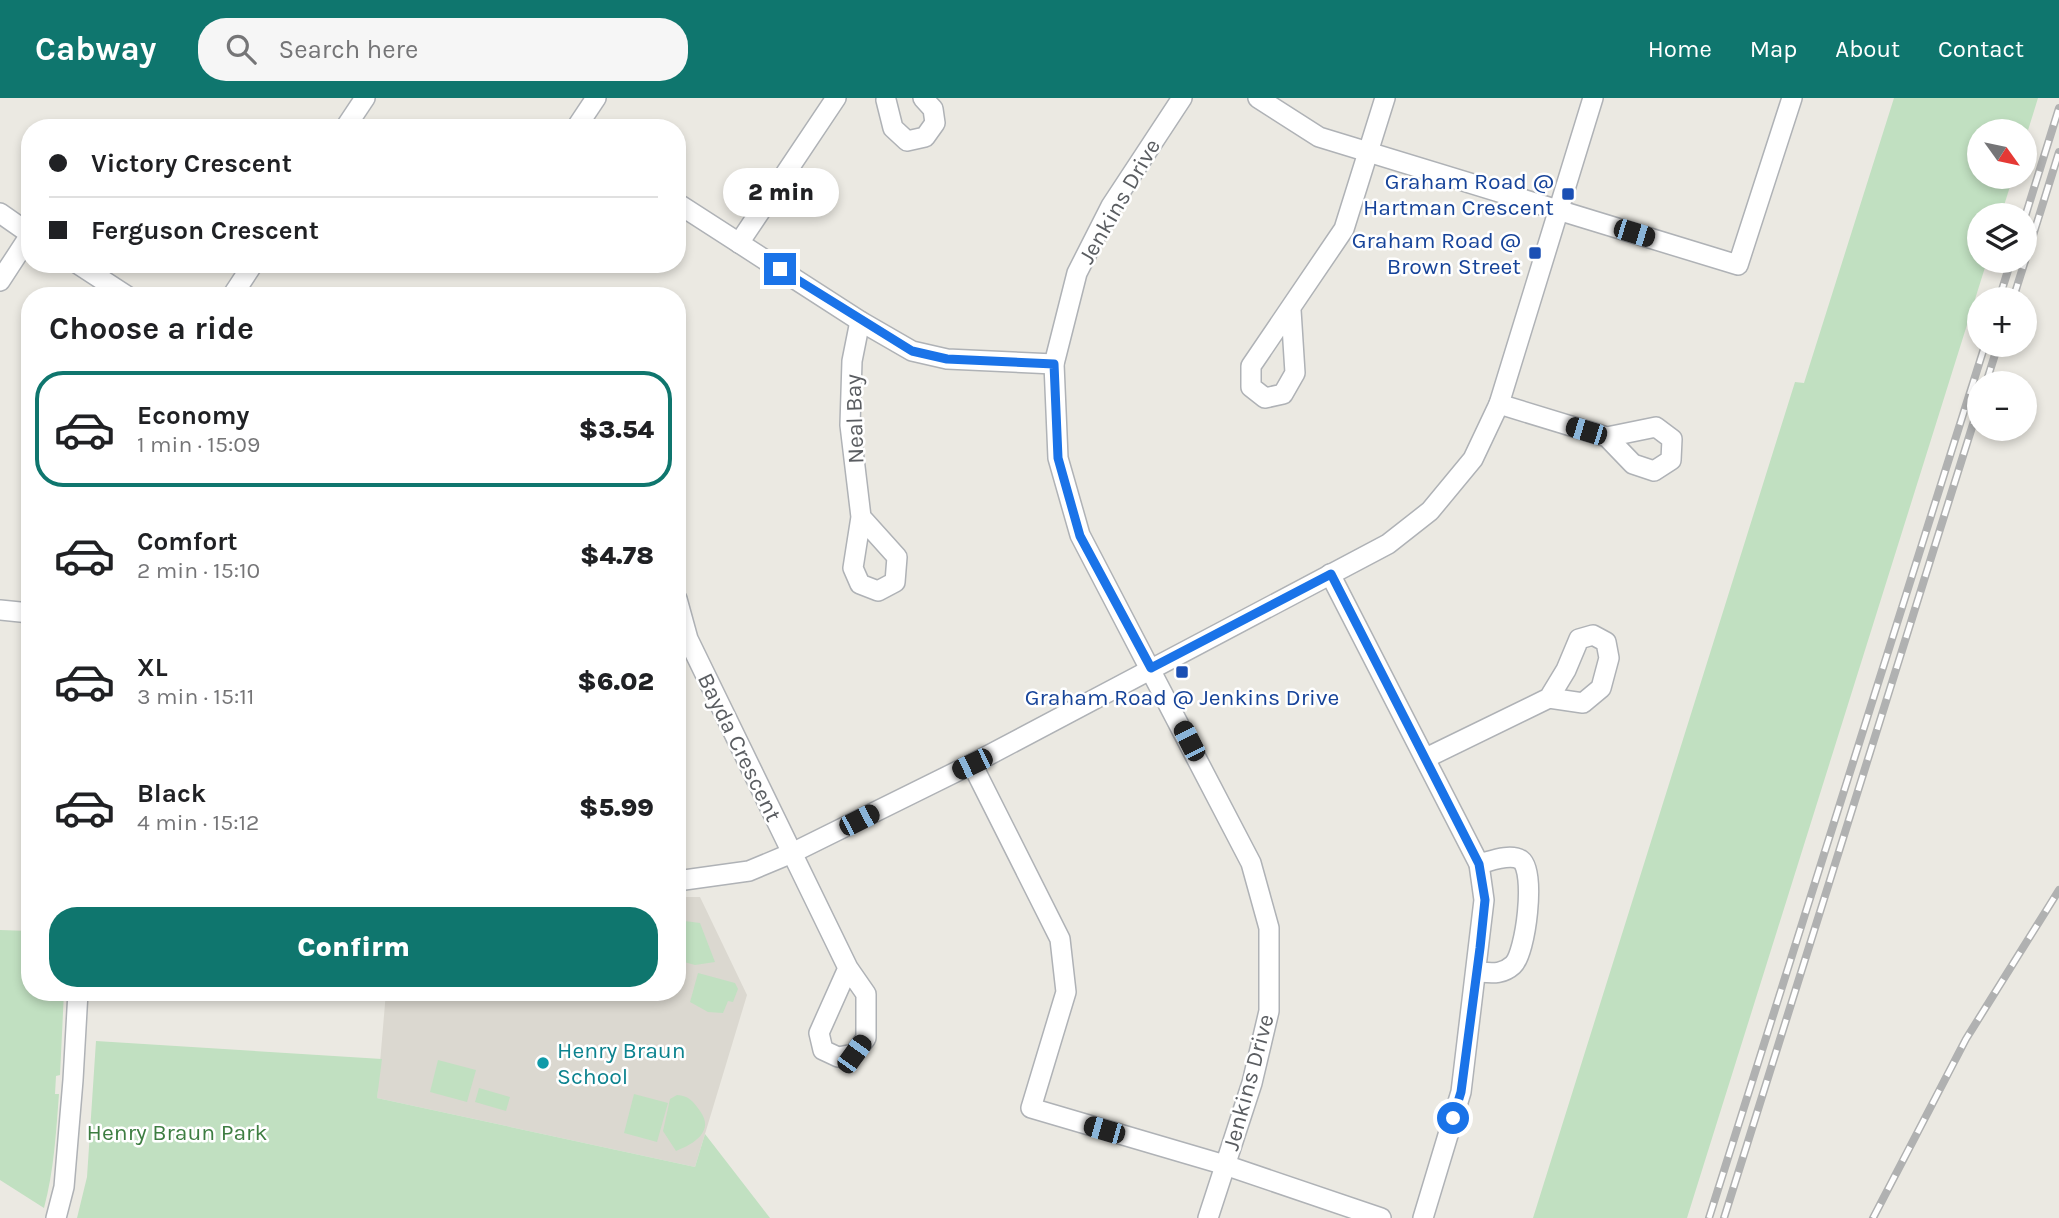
<!DOCTYPE html>
<html lang="en">
<head>
<meta charset="utf-8">
<style>
	:root { --surface:#fff; --page:#f6f6f6; --text:#202124; --muted:#757577; --line:#e0e0e0; --accent:#0f766e }
	body { margin:0; font-family:Karla,sans-serif; background:var(--page); color:var(--text); height:100vh; display:flex; flex-direction:column; font-size:26px; white-space:nowrap }
	* { box-sizing:border-box; margin:0 }
	p { font-size:23px; color:var(--muted) }
	.icon { flex:none; width:38px; height:38px; fill:none; stroke:currentColor; stroke-width:2; stroke-linecap:round; stroke-linejoin:round }
	.map { position:relative; flex:1; overflow:hidden }
	.side { position:absolute; left:21px; top:189px; width:665px; height:714px; display:flex; flex-direction:column; background:var(--surface); border-radius:28px; box-shadow:0 4px 10px #0003 }
	.side>* { flex:none }
	.guide { position:absolute; left:21px; top:21px; width:665px; height:154px; border-radius:28px; box-shadow:0 4px 10px #0003; display:grid; align-content:center; height:154px; padding:0 28px; background:var(--surface) }
	.needle { width:46px; rotate:123deg }
	.controls { position:absolute; left:1967px; top:21px; display:grid; gap:14px }
	.controls a { display:grid; place-items:center; width:70px; height:70px; border-radius:50%; background:var(--surface); box-shadow:0 4px 10px #0003; font-size:35px }
	.end { position:absolute; width:32px; height:32px; margin:-16px; border:9px solid #1a73e8; background:#fff; box-shadow:0 0 0 4px #fff }
	.from { border-radius:50% }
	.bubble { position:absolute; height:49px; border-radius:24px; background:var(--surface); box-shadow:0 4px 10px #0003; font-size:23px; font-weight:800; line-height:49px; text-align:center }
	.car { position:absolute; width:21px; height:42px; margin:-21px -10px; border-radius:9px; box-shadow:0 0 5px 2px #0007; background:linear-gradient(#222 24%,#8ab4d8 0 40%,#222 0 76%,#8ab4d8 0 86%,#222 0) }
	.guide b { display:flex; align-items:center; gap:24px; height:66px; font-size:26px }
	.guide b+b { border-top:2px solid var(--line) }
	.guide i { width:18px; height:18px; background:var(--text) }
	ul { padding:0; list-style:none }
	li { display:flex; align-items:center; gap:21px; height:116px; margin:0 14px 10px; padding:0 14px; border:4px solid transparent; border-radius:28px }
	li div { flex:1 }
	li b { display:block; font-size:26px }
	li em { font-style:normal; font-weight:800 }
	li.active { border-color:var(--accent) }
	li>.icon { width:63px; height:63px; stroke-width:1.5 }
	h2 { padding:0 28px; font-size:32px; line-height:84px }
	.cta { display:flex; gap:14px; margin-top:auto; padding:14px 28px }
	.cta a { flex:1; height:80px; border-radius:28px; background:var(--accent); color:#fff; font-size:28px; font-weight:800; line-height:80px; text-align:center }
	header { display:flex; align-items:center; gap:42px; box-sizing:border-box; height:98px; padding:0 35px; background:var(--accent); color:#fff }
	header strong { font-size:33px }
	nav { display:flex; gap:38px; margin-inline-start:auto; font-size:24px }
	.search { width:490px; height:63px; background:var(--page); display:flex; align-items:center; gap:18px; box-sizing:border-box; padding:0 24px; border-radius:28px; color:var(--muted); font-size:26px }
	.map>svg:first-child { display:block }
	.education { fill:#dbd8d0 }
	.green { fill:#c1e0c1 }
	.lines { fill:none; stroke-linecap:round; stroke-linejoin:round }
	.minor-casing { stroke:#afb2b6; stroke-width:22 }
	.minor { stroke:#fff; stroke-width:19 }
	.rail-casing { stroke:#b0b1b1; stroke-width:8 }
	.rail { stroke:#fff; stroke-width:5; stroke-dasharray:16; stroke-linecap:butt }
	.route { stroke:#1a73e8; stroke-width:9 }
	.transit-dot { fill:#1a4fb4; stroke:#fff; stroke-width:2.5 }
	.culture-dot { fill:#0f9aa8; stroke:#fff; stroke-width:2.5 }
	.labels { text-anchor:middle; stroke-width:5; stroke-linejoin:round; paint-order:stroke }
	.transit-label { font-size:23px; fill:#164399; stroke:#fff; text-anchor:end }
	.street-label { font-size:23px; fill:#5a5d61; stroke:#fff }
	.culture-label { font-size:23px; fill:#0d838f; stroke:#fff; text-anchor:start }
	.park-label { font-size:23px; fill:#3d7d41; stroke:#fff }
</style>
</head>
<body>
<header>
<strong>Cabway</strong>
<div class="search"><svg class="icon" aria-label="search" viewBox="0 0 24 24"><circle cx="10" cy="10" r="6"/><path d="M15 15l6 6"/></svg>Search here</div>
<nav><a>Home</a><a>Map</a><a>About</a><a>Contact</a></nav>
</header>
<div class="map">
<svg width="2059" height="1120" viewBox="0 0 2059 1120">
	<rect width="100%" height="100%" fill="#ebe9e2"/>
	<!-- education -->
	<polygon class="education" points="677,799 700,799 747,897 695,1069 377,1000 386,894 677,894"/>
	<!-- green -->
	<g class="green">
		<polygon points="1894,0 2038,0 2025,42 2025,33 1979,33 1979,79 2013,79 2001,117 1979,117 1979,163 1987,163 1687,1120 1533,1120 1795,284 1804,285"/>
		<polygon points="677,822 700,825 715,864 695,867 677,862"/>
		<path d="M0 832 30 833V894H64L60 977 56 978 55 996H59C56 1035 54 1073 44 1110L0 1082Z"/>
		<polygon points="698,875 735,885 738,891 733,904 728,903 723,915 708,914 690,904"/>
		<polygon points="96,943 382,961 377,1000 695,1069 705,1036 770,1120 77,1120 87,1079"/>
		<polygon points="438,962 476,972 467,1004 430,994"/>
		<polygon points="479,990 510,999 506,1013 475,1004"/>
		<polygon points="634,996 668,1005 657,1044 624,1035"/>
		<path d="M677 997C689 998 693 1003 700 1013 715 1033 694 1046 676 1053L663 1033 670 1001Z"/>
	</g>
	<g class="lines">
		<defs>
			<g id="minor">
				<polyline points="1182,0 1111,108 1077,175 1054,266 1058,360 1080,437 1251,765 1269,830 1269,913 1252,985 1208,1120"/>
				<polyline points="1258,0 1319,39 1738,167 1792,0"/>
				<polyline points="886,2 893,30 907,43 925,39 935,25 933,11 923,0"/>
				<polyline points="345,30 365,0"/>
				<polyline points="576,30 596,0"/>
				<polyline points="677,105 860,223 912,253 947,261 1054,266"/>
				<polyline points="0,115 30,136"/>
				<polyline points="739,145 836,0"/>
				<polyline points="78,166 127,198"/>
				<polyline points="0,183 30,137"/>
				<polyline points="232,198 253,166"/>
				<polyline points="1291,212 1295,275 1283,296 1265,300 1251,289 1251,268 1344,131 1385,0"/>
				<polyline points="860,223 852,263 850,327 861,419 853,470 860,486 878,493 895,484 897,459 861,419"/>
				<polyline points="1499,306 1607,339 1656,329 1672,341 1671,362 1654,373 1633,366 1607,339"/>
				<polyline points="1330,476 1479,766 1484,802 1461,994 1423,1120"/>
				<polyline points="677,501 688,541 848,870 866,896 866,940 854,956 838,959 823,952 819,935 848,870"/>
				<polyline points="0,512 30,515"/>
				<polyline points="1426,660 1549,600 1583,605 1601,590 1609,560 1606,544 1593,537 1579,541 1566,572 1549,600"/>
				<polyline points="972,666 1060,841 1066,894 1031,1010 1225,1067 1381,1120"/>
				<polyline points="677,783 749,773 792,755 972,666 1388,446 1430,413 1473,361 1499,306 1593,0"/>
				<path d="M1477 874C1492 875 1502 877 1513 867 1526 855 1536 773 1521 762 1510 755 1491 763 1479 766"/>
				<polyline points="56,1120 64,1089 73,982 78,894"/>
			</g>
		</defs>
		<!-- minor casing -->
		<use href="#minor" class="minor-casing"/>
		<!-- minor -->
		<use href="#minor" class="minor"/>
		<defs>
			<g id="rail">
				<polyline points="2025,119 2059,10"/>
				<polyline points="2025,163 2059,54"/>
				<polyline points="1999,201 2011,163"/>
				<polyline points="2013,201 2025,163"/>
				<polyline points="1986,285 1998,247"/>
				<polyline points="1709,1120 1985,247"/>
				<polyline points="1724,1120 1979,307"/>
				<polyline points="1873,1120 1966,941 2059,792"/>
			</g>
		</defs>
		<!-- rail casing -->
		<use href="#rail" class="rail-casing"/>
		<!-- rail -->
		<use href="#rail" class="rail"/>
	</g>
	<g class="lines">
		<!-- route -->
		<polyline class="route" points="780,171 912,253 947,261 1054,266 1058,360 1080,438 1151,570 1331,476 1479,766 1485,802 1480,850 1461,994 1453,1020"/>
	</g>
	<!-- markers -->
	<g class="transit-dot">
		<rect x="1561" y="89" width="14" height="14" rx="3.5"/>
		<rect x="1528" y="148" width="14" height="14" rx="3.5"/>
		<rect x="1175" y="567" width="14" height="14" rx="3.5"/>
	</g>
	<circle class="culture-dot" cx="543" cy="965" r="7"/>
	<g class="labels">
		<!-- transit labels -->
		<g class="transit-label">
			<text x="1554" y="91">Graham Road @<tspan x="1554" dy="26">Hartman Crescent</tspan></text>
			<text x="1521" y="150">Graham Road @<tspan x="1521" dy="26">Brown Street</tspan></text>
			<text x="1182" y="607" text-anchor="middle">Graham Road @ Jenkins Drive</text>
		</g>
		<!-- street labels -->
		<g class="street-label">
			<text transform="translate(1119 103) rotate(-60)" y="8">Jenkins Drive</text>
			<text transform="translate(854 321) rotate(-92)" y="8">Neal Bay</text>
			<text transform="translate(740 649) rotate(64)" y="8">Bayda Crescent</text>
			<text transform="translate(1248 984) rotate(-75)" y="8">Jenkins Drive</text>
		</g>
		<!-- culture labels -->
		<g class="culture-label">
			<text x="557" y="960">Henry Braun<tspan x="557" dy="26">School</tspan></text>
		</g>
		<!-- park labels -->
		<g class="park-label">
			<text x="177" y="1042">Henry Braun Park</text>
		</g>
	</g>
</svg>
<div class="controls">
<a><svg class="needle" viewBox="-14 -14 28 28"><path d="M0-13l5 13h-10z" fill="#e53935"/><path d="M0 13l5-13h-10z" fill="#757577"/></svg></a>
<a><svg class="icon" aria-label="layers" viewBox="0 0 24 24"><path d="M12 4l9 5-9 5-9-5zM3 14l9 5 9-5"/></svg></a>
<a>+</a>
<a>−</a>
</div>
<i class="end from" style="left:1453px;top:1020px"></i>
<i class="end" style="left:780px;top:171px"></i>
<div class="bubble" style="left:723px;top:70px;width:116px">2 min</div>
<i class="car" style="left:1634px;top:135px;rotate:107deg"></i>
<i class="car" style="left:1586px;top:333px;rotate:287deg"></i>
<i class="car" style="left:1189px;top:643px;rotate:333deg"></i>
<i class="car" style="left:972px;top:666px;rotate:244deg"></i>
<i class="car" style="left:859px;top:722px;rotate:63deg"></i>
<i class="car" style="left:854px;top:956px;rotate:36deg"></i>
<i class="car" style="left:1104px;top:1032px;rotate:286deg"></i>
<div class="guide">
<b><i class="from"></i>Victory Crescent</b>
<b><i></i>Ferguson Crescent</b>
</div>
<section class="side">
<h2>Choose a ride</h2>
<ul>
<li class="active"><svg class="icon" aria-label="car" viewBox="0 0 24 24"><path d="M5 17H2v-5l4-1 3-4h7l3 4 3 1v5h-3M9 17h6M6 11h13"/><circle cx="7" cy="17" r="2"/><circle cx="17" cy="17" r="2"/></svg><div><b>Economy</b><p>1 min · 15:09</p></div><em>$3.54</em></li>
<li><svg class="icon" aria-label="car" viewBox="0 0 24 24"><path d="M5 17H2v-5l4-1 3-4h7l3 4 3 1v5h-3M9 17h6M6 11h13"/><circle cx="7" cy="17" r="2"/><circle cx="17" cy="17" r="2"/></svg><div><b>Comfort</b><p>2 min · 15:10</p></div><em>$4.78</em></li>
<li><svg class="icon" aria-label="car" viewBox="0 0 24 24"><path d="M5 17H2v-5l4-1 3-4h7l3 4 3 1v5h-3M9 17h6M6 11h13"/><circle cx="7" cy="17" r="2"/><circle cx="17" cy="17" r="2"/></svg><div><b>XL</b><p>3 min · 15:11</p></div><em>$6.02</em></li>
<li><svg class="icon" aria-label="car" viewBox="0 0 24 24"><path d="M5 17H2v-5l4-1 3-4h7l3 4 3 1v5h-3M9 17h6M6 11h13"/><circle cx="7" cy="17" r="2"/><circle cx="17" cy="17" r="2"/></svg><div><b>Black</b><p>4 min · 15:12</p></div><em>$5.99</em></li>
</ul>
<div class="cta"><a>Confirm</a></div>
</section>
</div>
</body>
</html>
